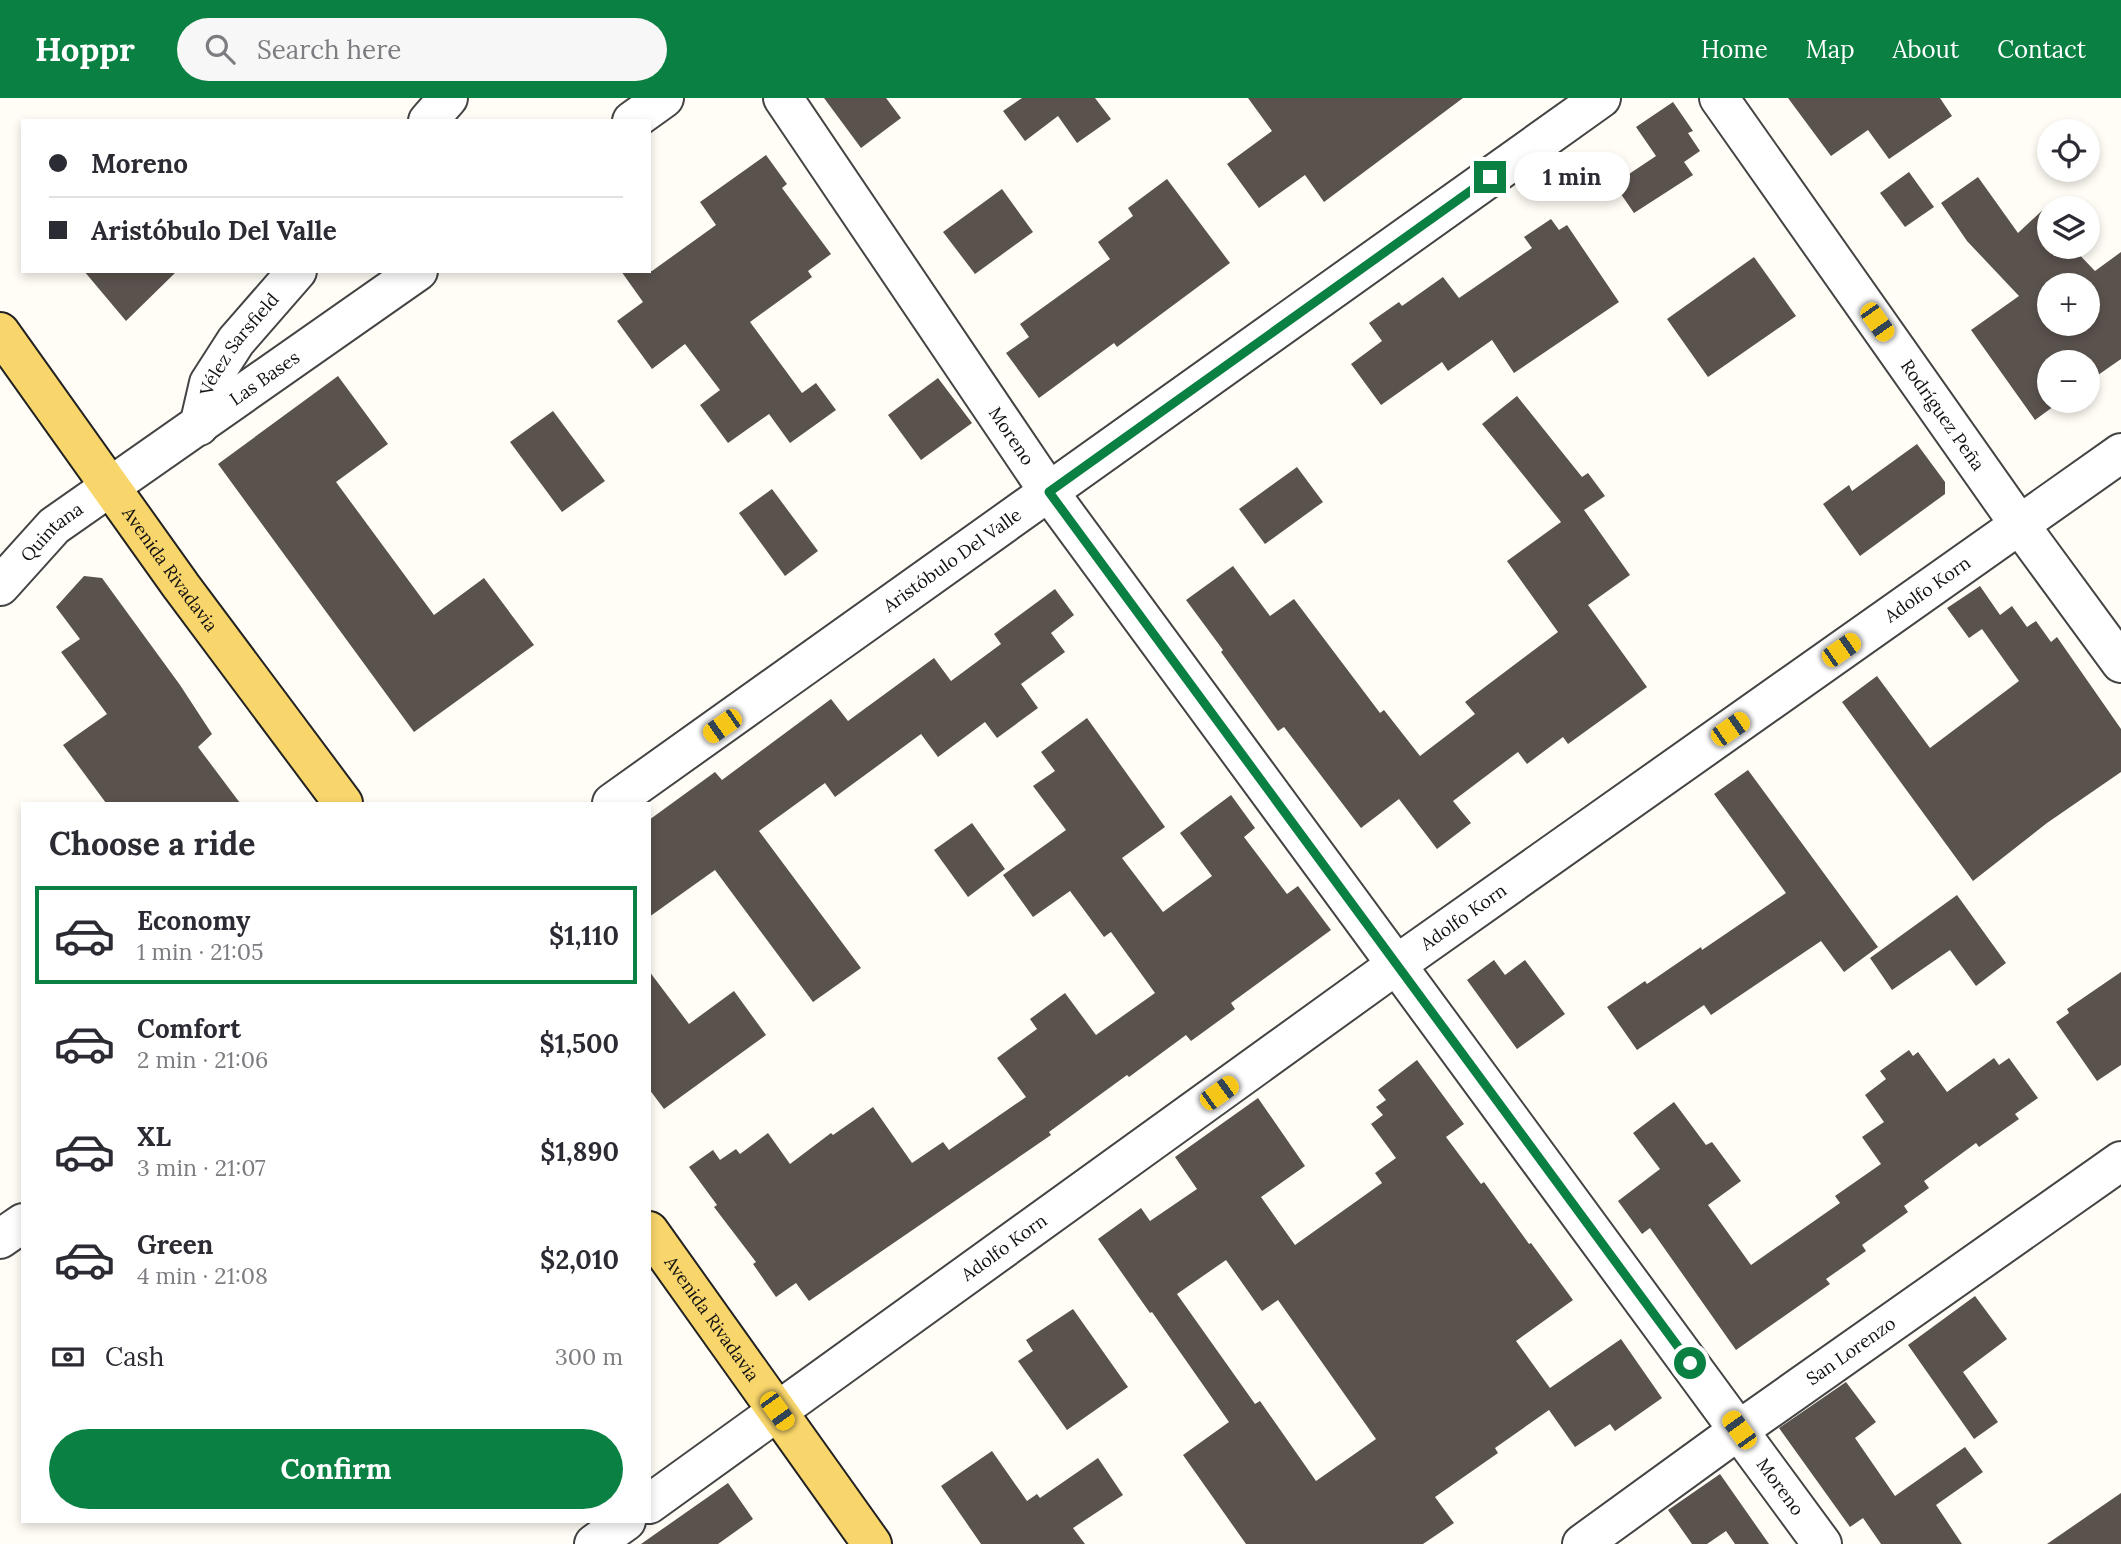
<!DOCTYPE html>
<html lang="en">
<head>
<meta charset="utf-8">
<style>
	:root { --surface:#fff; --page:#f7f7f7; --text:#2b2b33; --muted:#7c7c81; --line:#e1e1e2; --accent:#0b8043 }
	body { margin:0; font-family:Lora,serif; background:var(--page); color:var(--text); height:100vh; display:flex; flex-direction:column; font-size:26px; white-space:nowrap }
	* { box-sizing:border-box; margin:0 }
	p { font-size:23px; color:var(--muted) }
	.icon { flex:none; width:38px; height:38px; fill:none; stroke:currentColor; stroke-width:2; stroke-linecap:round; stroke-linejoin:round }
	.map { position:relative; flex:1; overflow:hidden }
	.side { position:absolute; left:21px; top:704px; width:630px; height:721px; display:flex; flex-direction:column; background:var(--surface); border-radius:0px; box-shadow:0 4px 10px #0003 }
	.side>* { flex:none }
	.hud { position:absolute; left:21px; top:21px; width:630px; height:154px; border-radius:0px; box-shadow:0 4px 10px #0003; display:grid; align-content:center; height:154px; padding:0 28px; background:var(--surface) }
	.controls { position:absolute; left:2037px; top:21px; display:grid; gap:14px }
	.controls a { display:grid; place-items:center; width:63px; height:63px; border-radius:50%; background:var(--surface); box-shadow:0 4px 10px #0003; font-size:35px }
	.end { position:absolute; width:32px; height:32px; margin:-16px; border:9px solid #0b8043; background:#fff; box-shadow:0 0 0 4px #fff }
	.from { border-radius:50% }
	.bubble { position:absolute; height:49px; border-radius:24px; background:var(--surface); box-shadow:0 4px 10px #0003; font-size:23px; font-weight:800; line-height:49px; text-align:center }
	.car { position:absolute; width:21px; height:42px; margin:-21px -10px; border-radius:9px; box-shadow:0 0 5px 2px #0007; background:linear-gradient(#f5c518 24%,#345 0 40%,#f5c518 0 76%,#345 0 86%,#f5c518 0) }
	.hud b { display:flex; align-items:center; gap:24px; height:66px; font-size:26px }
	.hud b+b { border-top:2px solid var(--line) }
	.hud i { width:18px; height:18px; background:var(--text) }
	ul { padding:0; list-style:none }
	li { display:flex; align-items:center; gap:21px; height:98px; margin:0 14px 10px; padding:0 14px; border:4px solid transparent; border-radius:0px }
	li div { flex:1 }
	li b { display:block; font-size:26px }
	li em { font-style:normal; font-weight:800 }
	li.current { border-color:var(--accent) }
	li>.icon { width:63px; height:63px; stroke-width:1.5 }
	h2 { padding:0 28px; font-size:32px; line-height:84px }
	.pay { display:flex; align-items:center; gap:18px; height:77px; padding:0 28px; font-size:26px }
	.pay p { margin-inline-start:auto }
	.button { display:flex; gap:14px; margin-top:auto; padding:14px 28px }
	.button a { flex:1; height:80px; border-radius:42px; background:var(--accent); color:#fff; font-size:28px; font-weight:800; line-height:80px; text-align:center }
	header { display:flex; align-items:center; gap:42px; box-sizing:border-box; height:98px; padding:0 35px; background:var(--accent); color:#fff }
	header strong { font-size:33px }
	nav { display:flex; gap:38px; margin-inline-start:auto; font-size:24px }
	.search { width:490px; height:63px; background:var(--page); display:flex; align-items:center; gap:18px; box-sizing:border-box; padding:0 24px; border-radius:38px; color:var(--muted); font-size:26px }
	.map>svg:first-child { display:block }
	.building { fill:#5a524d; fill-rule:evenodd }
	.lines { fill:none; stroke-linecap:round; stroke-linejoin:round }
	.minor-casing { stroke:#444; stroke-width:42 }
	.major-casing { stroke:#222; stroke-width:42 }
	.minor { stroke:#fff; stroke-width:38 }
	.major { stroke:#f9d66b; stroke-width:38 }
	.route { stroke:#0b8043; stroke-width:9 }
	.labels { text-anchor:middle; stroke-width:7; stroke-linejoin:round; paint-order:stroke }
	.street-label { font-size:18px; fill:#111; stroke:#fff }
</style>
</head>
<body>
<header>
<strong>Hoppr</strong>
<div class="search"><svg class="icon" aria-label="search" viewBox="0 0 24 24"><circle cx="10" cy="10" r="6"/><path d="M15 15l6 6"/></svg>Search here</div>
<nav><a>Home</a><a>Map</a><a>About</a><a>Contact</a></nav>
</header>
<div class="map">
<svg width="2121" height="1446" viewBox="0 0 2121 1446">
	<rect width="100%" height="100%" fill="#fffdf5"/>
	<!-- building -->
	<g class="building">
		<polygon points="824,0 886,0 901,20 861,50"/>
		<polygon points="1022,0 1095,0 1111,21 1077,45 1058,18 1025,43 1003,13"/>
		<polygon points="1248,0 1463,0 1324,104 1305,77 1259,110 1227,66 1272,33"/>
		<polygon points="1788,0 1940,0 1952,18 1889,61 1868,32 1831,58"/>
		<polygon points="1673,4 1693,33 1688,35 1700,53 1684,64 1693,77 1634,115 1614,86 1656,58 1636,29"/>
		<polygon points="766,57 787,86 782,90 831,156 808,173 812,179 750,224 802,295 816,285 836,312 790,345 769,316 728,345 700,307 720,292 685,246 652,271 617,223 643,204 621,173 652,173 716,127 700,104"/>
		<polygon points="1909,74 1934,109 1905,129 1880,95"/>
		<path d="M1978 79 2018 135 2049 106V149H2072L2095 173 2121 154V261L2088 284V264H2049V303H2061L2035 322 1971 232 2019 198 1967 143 1941 105ZM2049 187H2088V226H2049Z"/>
		<polygon points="1167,81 1230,165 1117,249 1114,245 1039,300 1006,255 1029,239 1020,226 1110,161 1098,144 1133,118 1128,110"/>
		<polygon points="1002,91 1033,134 975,176 943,134"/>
		<polygon points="1551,121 1559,132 1567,127 1619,204 1514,275 1492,242 1448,273 1442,264 1381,307 1351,266 1382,243 1369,225 1399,204 1402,208 1443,179 1459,200 1532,150 1524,139"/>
		<polygon points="1754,159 1796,218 1708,279 1667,221"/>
		<polygon points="84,173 177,173 126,223"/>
		<polygon points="338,278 388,346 336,384 434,517 484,480 534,547 414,634 218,366"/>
		<polygon points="938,280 972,325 921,362 888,317"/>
		<polygon points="1517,298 1582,379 1588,375 1605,398 1584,412 1630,477 1588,507 1647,589 1568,646 1563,639 1527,666 1518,654 1453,703 1471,725 1437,751 1399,701 1361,730 1284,629 1278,633 1221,554 1223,552 1186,502 1233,468 1270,518 1294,501 1380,615 1384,612 1420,658 1475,616 1465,604 1558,534 1507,463 1561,424 1482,326"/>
		<polygon points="553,313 605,383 562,414 510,344"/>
		<polygon points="1917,346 1945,384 1945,396 1860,458 1823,406 1849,387 1852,393"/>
		<polygon points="1297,369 1323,404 1265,446 1239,411"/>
		<polygon points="772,391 818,453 785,478 739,415"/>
		<polygon points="84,478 102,480 180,587 212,636 198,649 240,705 106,705 63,647 107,616 61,554 80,541 56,509"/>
		<polygon points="1980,488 2000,517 2012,508 2027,529 2036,523 2051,544 2057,539 2121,631 2121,674 2047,725 1973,783 1842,604 1877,578 1930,650 2019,583 1982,531 1969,540 1947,510"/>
		<polygon points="1055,491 1074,517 1051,535 1065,554 1021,586 1038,610 997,640 985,624 938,659 921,636 835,699 825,685 759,733 861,870 813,904 715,772 649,819 649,722 715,674 722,682 831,601 848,623 934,560 951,583 1001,546 994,536"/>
		<polygon points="1087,620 1165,729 1122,760 1163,814 1212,778 1180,735 1231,697 1255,730 1244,739 1287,796 1298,788 1331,832 1231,905 1235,911 1191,943 1186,937 1129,979 1127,977 1049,1034 1051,1037 809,1203 796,1185 776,1199 753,1166 756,1164 714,1109 717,1107 689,1069 713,1052 720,1062 736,1051 740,1056 768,1035 790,1066 831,1035 833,1037 873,1009 912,1065 943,1044 949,1052 1026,999 997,960 1037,931 1030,921 1065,895 1096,937 1155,895 1111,834 1104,839 1070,793 1033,819 1003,777 1066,732 1033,688 1055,673 1041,654"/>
		<polygon points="1748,672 1878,849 1844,874 1821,843 1711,917 1704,907 1637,952 1607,909 1645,883 1647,886 1701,849 1702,852 1786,795 1714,696"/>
		<polygon points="972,725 1005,771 968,799 934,752"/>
		<polygon points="1957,797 2006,865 1976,888 1950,852 1892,892 1870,860"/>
		<polygon points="1494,862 1505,877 1525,862 1565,916 1517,951 1467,882"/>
		<polygon points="649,873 689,926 734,893 766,937 664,1011 649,991"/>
		<polygon points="2121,874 2121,967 2097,983 2056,924 2069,915 2067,911"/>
		<polygon points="1909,952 1913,958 1918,954 1947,994 1994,960 1999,967 2009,960 2038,1000 2015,1016 2019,1021 1979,1049 1976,1045 1924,1083 1929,1090 1904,1108 1908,1114 1862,1147 1866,1153 1826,1181 1830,1186 1736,1252 1650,1130 1642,1136 1618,1103 1660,1071 1633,1035 1674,1004 1706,1047 1712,1044 1741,1083 1708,1107 1751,1167 1840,1105 1835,1098 1881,1066 1862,1039 1884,1024 1865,997 1886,981 1880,973"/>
		<path d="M1417 962 1464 1026 1446 1039 1481 1086 1484 1084 1529 1146 1531 1145 1573 1202 1516 1243 1550 1290 1621 1241 1662 1300 1615 1333 1610 1326 1575 1349 1549 1312 1495 1350 1498 1355 1435 1399 1454 1425 1423 1446H1246L1183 1357 1229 1324 1152 1214 1150 1215 1098 1141 1141 1110 1150 1123 1197 1091 1175 1059 1258 1000 1305 1068 1261 1099 1295 1147 1382 1085 1375 1075 1396 1060 1371 1026 1383 1017 1376 1009 1386 1002 1378 992ZM1226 1162 1262 1213 1278 1202 1376 1341 1316 1383 1260 1303 1255 1306 1177 1196Z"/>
		<polygon points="1975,1198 2007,1241 1963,1274 1998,1324 1974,1341 1908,1247"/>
		<polygon points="1073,1211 1128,1289 1067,1332 1018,1263 1033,1253 1026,1242"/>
		<polygon points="1846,1284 1876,1324 1855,1340 1895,1398 1965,1349 1983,1374 1936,1407 1962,1446 1881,1446 1863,1420 1850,1429 1779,1330"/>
		<polygon points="992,1353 1027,1403 1037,1396 1040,1400 1098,1360 1123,1397 1073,1430 1085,1446 981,1446 941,1388"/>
		<polygon points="1720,1376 1769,1446 1735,1446 1726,1433 1707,1446 1692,1446 1668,1412"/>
		<polygon points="728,1385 753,1421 718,1446 641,1446"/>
		<polygon points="2121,1395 2121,1446 2047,1446"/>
	</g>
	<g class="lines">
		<defs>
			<g id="minor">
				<path id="s1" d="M783 0 1049 394 1822 1446"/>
				<path id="s2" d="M1719 0 2019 426 2121 565"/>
				<polyline points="428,23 448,0"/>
				<polyline points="632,23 664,0"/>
				<path id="s3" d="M199 328 209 285 236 243 297 173"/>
				<path id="s4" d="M0 488 54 428 418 173"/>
				<path id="s5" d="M612 705 1601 0"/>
				<polyline points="0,1141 23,1125"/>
				<path id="s6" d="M649 1406 1396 867 2121 355"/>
				<polyline points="594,1446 626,1423"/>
				<path id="s7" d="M1582 1446 1739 1332 2121 1063"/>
			</g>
			<g id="major">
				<path id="s8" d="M0 234 181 488 343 705"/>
				<path id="s9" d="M649 1133 872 1446"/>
			</g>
		</defs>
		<!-- minor casing -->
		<use href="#minor" class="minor-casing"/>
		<!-- major casing -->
		<use href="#major" class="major-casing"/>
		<!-- minor -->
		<use href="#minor" class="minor"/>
		<!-- major -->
		<use href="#major" class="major"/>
	</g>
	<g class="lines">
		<!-- route -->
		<polyline class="route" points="1490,79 1049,394 1690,1265"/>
	</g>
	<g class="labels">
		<!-- street labels -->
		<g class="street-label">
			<text dy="6" stroke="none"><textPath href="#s3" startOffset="93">Vélez Sarsfield</textPath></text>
			<text dy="6" stroke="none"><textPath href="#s4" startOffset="338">Las Bases</textPath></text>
			<text dy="6" stroke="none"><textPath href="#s2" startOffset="388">Rodríguez Peña</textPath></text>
			<text dy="6" stroke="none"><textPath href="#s1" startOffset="408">Moreno</textPath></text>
			<text dy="6" stroke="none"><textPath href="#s4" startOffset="75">Quintana</textPath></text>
			<text dy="6" stroke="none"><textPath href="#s5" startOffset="418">Aristóbulo Del Valle</textPath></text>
			<text dy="6" stroke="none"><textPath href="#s8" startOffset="292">Avenida Rivadavia</textPath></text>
			<text dy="6" stroke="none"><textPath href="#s6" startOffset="1572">Adolfo Korn</textPath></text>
			<text dy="6" stroke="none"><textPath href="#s6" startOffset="1004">Adolfo Korn</textPath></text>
			<text dy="6" stroke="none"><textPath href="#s6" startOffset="438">Adolfo Korn</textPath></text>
			<text dy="6" stroke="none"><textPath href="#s9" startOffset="108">Avenida Rivadavia</textPath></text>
			<text dy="6" stroke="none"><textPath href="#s7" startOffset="331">San Lorenzo</textPath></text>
			<text dy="6" stroke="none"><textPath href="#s1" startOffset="1710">Moreno</textPath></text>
		</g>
	</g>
</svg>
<div class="controls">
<a><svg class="icon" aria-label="locate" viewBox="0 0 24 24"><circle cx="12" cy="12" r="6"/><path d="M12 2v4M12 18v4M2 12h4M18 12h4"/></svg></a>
<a><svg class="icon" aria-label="layers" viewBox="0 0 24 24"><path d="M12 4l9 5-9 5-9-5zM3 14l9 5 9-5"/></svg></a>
<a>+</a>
<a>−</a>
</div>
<i class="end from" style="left:1690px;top:1265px"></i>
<i class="end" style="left:1490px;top:79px"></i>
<div class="bubble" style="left:1514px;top:54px;width:116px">1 min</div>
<i class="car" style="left:1877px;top:224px;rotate:145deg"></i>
<i class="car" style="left:1841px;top:552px;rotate:55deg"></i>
<i class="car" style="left:722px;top:628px;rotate:235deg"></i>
<i class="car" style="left:1730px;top:631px;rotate:55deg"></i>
<i class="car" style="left:1219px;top:995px;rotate:54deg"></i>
<i class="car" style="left:777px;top:1313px;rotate:144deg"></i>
<i class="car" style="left:1739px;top:1332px;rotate:324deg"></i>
<div class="hud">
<b><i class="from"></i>Moreno</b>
<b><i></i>Aristóbulo Del Valle</b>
</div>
<section class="side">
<h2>Choose a ride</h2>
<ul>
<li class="current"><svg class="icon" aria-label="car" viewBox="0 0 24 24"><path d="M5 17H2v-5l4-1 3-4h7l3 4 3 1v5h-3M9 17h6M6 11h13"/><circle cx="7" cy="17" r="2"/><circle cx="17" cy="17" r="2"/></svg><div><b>Economy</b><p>1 min · 21:05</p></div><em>$1,110</em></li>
<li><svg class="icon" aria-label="car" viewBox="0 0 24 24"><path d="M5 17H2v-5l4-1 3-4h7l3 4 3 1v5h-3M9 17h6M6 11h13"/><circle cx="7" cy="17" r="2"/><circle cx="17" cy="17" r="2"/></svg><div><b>Comfort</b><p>2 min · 21:06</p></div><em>$1,500</em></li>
<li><svg class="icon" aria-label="car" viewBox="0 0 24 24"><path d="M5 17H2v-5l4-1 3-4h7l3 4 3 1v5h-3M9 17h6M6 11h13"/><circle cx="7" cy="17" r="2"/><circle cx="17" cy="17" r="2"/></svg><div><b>XL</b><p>3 min · 21:07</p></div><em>$1,890</em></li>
<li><svg class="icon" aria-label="car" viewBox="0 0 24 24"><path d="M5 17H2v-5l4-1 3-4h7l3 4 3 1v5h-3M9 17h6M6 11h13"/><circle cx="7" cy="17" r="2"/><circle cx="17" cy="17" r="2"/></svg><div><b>Green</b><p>4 min · 21:08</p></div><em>$2,010</em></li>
</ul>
<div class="pay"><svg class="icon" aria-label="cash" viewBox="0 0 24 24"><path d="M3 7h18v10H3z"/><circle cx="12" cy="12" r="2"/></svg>Cash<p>300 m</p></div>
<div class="button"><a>Confirm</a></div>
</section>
</div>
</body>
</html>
